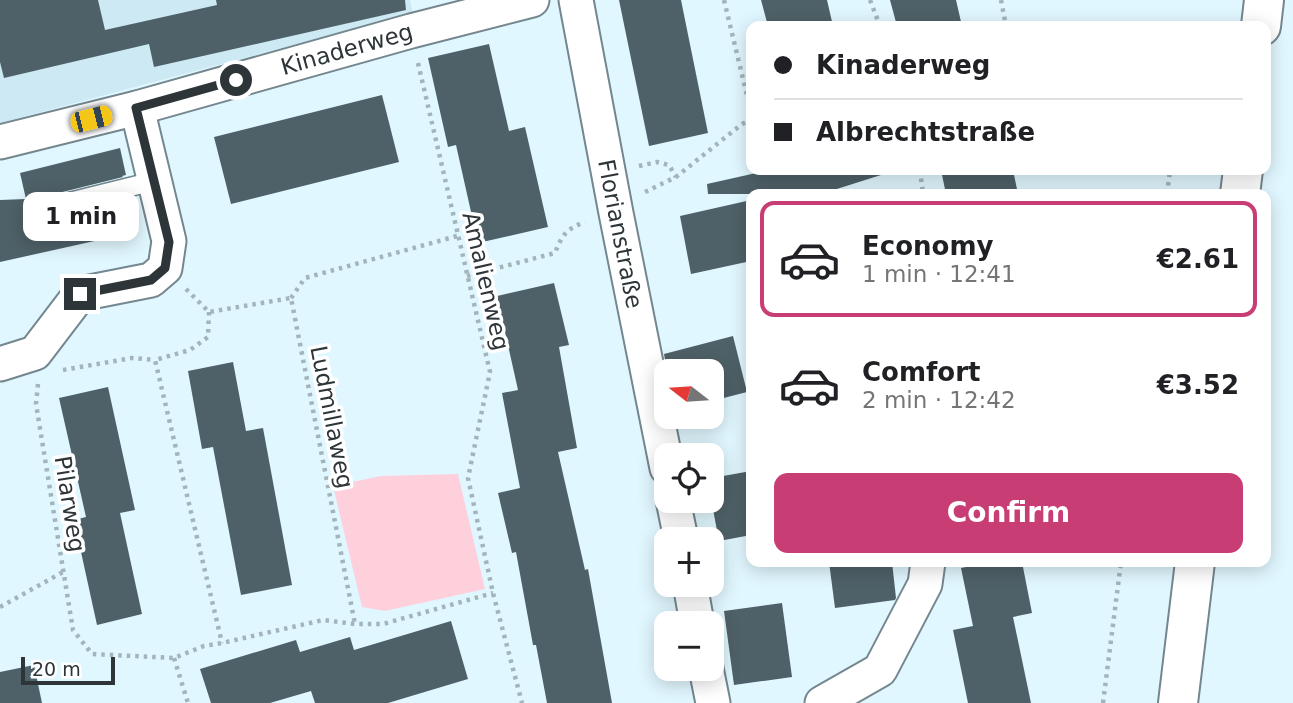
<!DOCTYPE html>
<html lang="en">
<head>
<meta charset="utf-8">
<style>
	:root { --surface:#fff; --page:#f6f6f6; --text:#202124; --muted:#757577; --line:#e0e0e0; --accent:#c83d74 }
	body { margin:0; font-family:"DejaVu Sans",sans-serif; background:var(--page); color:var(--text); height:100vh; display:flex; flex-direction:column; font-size:26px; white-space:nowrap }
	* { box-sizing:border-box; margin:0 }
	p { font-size:23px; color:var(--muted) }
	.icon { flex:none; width:38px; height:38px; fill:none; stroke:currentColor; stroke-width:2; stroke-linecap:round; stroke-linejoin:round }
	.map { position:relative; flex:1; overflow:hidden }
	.details { position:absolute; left:746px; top:189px; width:525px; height:378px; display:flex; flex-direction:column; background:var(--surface); border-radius:14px; box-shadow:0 4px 18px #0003 }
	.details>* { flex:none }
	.banner { position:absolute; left:746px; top:21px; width:525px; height:154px; border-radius:14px; box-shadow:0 4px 18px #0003; display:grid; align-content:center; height:154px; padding:0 28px; background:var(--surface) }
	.needle { width:46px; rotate:287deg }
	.fabs { position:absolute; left:654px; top:359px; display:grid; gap:14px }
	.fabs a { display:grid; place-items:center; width:70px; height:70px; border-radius:14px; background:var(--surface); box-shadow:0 4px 18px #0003; font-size:35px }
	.scale { position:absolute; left:21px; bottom:18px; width:94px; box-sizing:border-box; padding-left:7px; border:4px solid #2d3538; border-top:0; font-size:19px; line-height:24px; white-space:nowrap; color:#2d3538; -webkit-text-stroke:5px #fff; paint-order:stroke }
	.end { position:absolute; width:32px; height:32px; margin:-16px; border:9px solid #2d3538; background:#fff; box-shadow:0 0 0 4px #fff }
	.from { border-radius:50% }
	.bubble { position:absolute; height:49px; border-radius:14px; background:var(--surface); box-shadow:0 4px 18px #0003; font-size:23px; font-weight:700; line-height:49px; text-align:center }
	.car { position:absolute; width:21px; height:42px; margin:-21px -10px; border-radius:9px; box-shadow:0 0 5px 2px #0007; background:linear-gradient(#f5c518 24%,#345 0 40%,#f5c518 0 76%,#345 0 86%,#f5c518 0) }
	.banner b { display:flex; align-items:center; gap:24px; height:66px; font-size:26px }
	.banner b+b { border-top:2px solid var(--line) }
	.banner i { width:18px; height:18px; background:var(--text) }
	ul { padding:12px 0 0; list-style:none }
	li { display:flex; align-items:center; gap:21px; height:116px; margin:0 14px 10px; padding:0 14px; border:4px solid transparent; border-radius:14px }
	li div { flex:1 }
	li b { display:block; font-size:26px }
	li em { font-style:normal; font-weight:700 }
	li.selected { border-color:var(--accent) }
	li>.icon { width:63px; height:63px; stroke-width:1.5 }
	.action { display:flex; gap:14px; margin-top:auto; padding:14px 28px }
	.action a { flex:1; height:80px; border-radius:14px; background:var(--accent); color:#fff; font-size:28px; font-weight:700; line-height:80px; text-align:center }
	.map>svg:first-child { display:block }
	.built { fill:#cce9f4 }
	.green { fill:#fed0dc }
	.building { fill:#4f6168 }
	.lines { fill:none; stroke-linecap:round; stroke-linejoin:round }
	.lane-casing { stroke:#74878e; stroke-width:21 }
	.street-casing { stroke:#74878e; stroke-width:37 }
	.secondary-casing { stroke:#74878e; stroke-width:42 }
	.path { stroke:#a3b4ba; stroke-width:4.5; stroke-dasharray:3.5 5; stroke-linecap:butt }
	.lane { stroke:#fff; stroke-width:18 }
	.street { stroke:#fff; stroke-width:33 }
	.secondary { stroke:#fff; stroke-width:38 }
	.route { stroke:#2d3538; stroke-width:9 }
	.labels { text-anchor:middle; stroke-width:7; stroke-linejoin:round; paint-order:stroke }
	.street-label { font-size:23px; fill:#2d3538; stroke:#fff }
</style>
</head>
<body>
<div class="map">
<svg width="1293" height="703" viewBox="0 0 1293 703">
	<rect width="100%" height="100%" fill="#e1f7ff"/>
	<!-- built -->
	<polygon class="built" points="0,0 410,0 413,13 0,123"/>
	<!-- green -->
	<polygon class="green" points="458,474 485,589 385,611 362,607 333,486 381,476"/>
	<!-- building -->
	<g class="building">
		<polygon points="0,0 98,0 105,30 217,5 216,0 405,0 406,10 154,67 149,44 4,78 0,62"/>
		<polygon points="619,0 681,0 708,133 649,146"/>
		<polygon points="761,0 827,0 833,26 768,26"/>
		<polygon points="890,0 956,0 962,26 897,26"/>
		<polygon points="489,44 509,131 525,127 548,227 478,243 456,145 448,147 428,58"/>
		<polygon points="382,95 399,162 231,204 214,137"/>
		<polygon points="120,148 126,175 122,176 123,177 34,199 29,202 26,212 29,218 35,221 40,221 128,199 135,232 0,262 0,200 26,199 20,173"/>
		<polygon points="769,170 880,170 881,175 821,194 708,194 707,184"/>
		<polygon points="941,170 1013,170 1018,194 946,194"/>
		<polygon points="751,200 751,261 691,274 680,216"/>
		<polygon points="554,283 569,345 559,347 577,448 558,452 585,570 588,569 612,703 547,703 536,645 533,645 516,552 512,553 498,493 520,488 502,393 518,390 497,296"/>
		<polygon points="733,336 747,392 712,401 712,371 667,371 664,354"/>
		<polygon points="233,362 246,431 263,428 292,585 241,595 213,447 202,449 188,371"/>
		<polygon points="108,387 135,510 120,513 142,614 97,625 74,520 86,517 59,398"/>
		<polygon points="751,471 751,535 719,541 712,504 712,478"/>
		<polygon points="829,562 892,562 896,598 895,600 835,608"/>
		<polygon points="991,562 1022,562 1032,613 1013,617 1031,703 968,703 953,630 973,626 961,568"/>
		<polygon points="782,603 792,677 734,685 724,611"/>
		<polygon points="451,621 468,679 388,703 315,703 311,691 270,703 211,703 200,669 296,640 300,652 350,637 354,650"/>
		<polygon points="34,665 42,703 0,703 0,672"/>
	</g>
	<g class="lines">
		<defs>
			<polyline id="lane" points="37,210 154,181"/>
			<g id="street">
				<path id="s1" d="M576 0 616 213 667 468"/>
				<path id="s2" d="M0 142 137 108 411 31 532 0"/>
				<polyline points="0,364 35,353 80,294 151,280 165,268 169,241 137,108"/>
				<polyline points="673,500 681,539"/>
				<polyline points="690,584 697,623"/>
				<polyline points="706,668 713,703"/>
				<polyline points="822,703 880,670 925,584 928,562"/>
			</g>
			<g id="secondary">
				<polyline points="1261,26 1264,0"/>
				<polyline points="1240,194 1243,170"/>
				<polyline points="1178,703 1195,562"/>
			</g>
		</defs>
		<!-- lane casing -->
		<use href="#lane" class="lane-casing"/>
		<!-- street casing -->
		<use href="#street" class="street-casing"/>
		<!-- secondary casing -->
		<use href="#secondary" class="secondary-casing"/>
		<!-- path -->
		<g class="path">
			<polyline points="724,0 751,112"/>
			<polyline points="870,0 880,26"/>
			<polyline points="1001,0 1006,26"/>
			<polyline points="418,63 490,372 468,478 493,593 522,703"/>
			<polyline points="639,166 657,162 669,165 676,177"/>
			<polyline points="920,170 923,194"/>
			<polyline points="645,192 676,177 742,124 751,120"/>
			<polyline points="1167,194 1170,170"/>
			<path d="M467 276 555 253C562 235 566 229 585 222"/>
			<polyline points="186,289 209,312 291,298 355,624"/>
			<polyline points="291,298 305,278 457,236"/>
			<polyline points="209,312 208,337 190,350 155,360 222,643"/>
			<polyline points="63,370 132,358 155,360"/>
			<polyline points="38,384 36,404 73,630 92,654 174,658 204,646 222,643 323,620 355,624 383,624 493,593"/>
			<polyline points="0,607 63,572"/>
			<polyline points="174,658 188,703"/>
			<polyline points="1103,703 1121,562"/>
		</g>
		<!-- lane -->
		<use href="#lane" class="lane"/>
		<!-- street -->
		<use href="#street" class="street"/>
		<!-- secondary -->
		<use href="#secondary" class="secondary"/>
	</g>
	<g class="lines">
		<!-- route -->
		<polyline class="route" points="80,294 151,280 165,268 169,242 136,108 236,80"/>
	</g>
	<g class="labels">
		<!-- street labels -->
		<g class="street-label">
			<text dy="8" stroke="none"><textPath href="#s2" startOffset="359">Kinaderweg</textPath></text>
			<text dy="8" stroke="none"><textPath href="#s1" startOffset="238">Florianstraße</textPath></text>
			<text transform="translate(486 281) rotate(77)" y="8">Amalienweg</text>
			<text transform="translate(332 417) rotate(79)" y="8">Ludmillaweg</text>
			<text transform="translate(70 504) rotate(81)" y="8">Pilarweg</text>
		</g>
	</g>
</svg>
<div class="fabs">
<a><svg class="needle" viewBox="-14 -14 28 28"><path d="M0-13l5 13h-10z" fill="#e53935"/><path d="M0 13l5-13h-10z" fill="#757577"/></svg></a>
<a><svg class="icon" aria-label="locate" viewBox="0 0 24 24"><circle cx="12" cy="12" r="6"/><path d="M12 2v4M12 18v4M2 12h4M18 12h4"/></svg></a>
<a>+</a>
<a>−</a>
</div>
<div class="scale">20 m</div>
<i class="end from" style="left:236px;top:80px"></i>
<i class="end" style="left:80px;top:294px"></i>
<div class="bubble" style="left:23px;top:192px;width:116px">1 min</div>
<i class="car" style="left:91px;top:119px;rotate:76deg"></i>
<div class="banner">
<b><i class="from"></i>Kinaderweg</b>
<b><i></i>Albrechtstraße</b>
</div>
<section class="details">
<ul>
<li class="selected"><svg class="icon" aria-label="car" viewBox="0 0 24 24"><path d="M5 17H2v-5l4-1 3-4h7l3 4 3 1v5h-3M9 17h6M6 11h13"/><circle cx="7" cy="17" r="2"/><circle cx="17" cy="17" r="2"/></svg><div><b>Economy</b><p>1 min · 12:41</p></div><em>€2.61</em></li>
<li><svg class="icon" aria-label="car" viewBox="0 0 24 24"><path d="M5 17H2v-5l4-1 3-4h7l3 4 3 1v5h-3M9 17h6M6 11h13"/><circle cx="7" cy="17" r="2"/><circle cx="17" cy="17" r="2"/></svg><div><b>Comfort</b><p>2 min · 12:42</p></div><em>€3.52</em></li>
</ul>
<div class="action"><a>Confirm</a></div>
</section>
</div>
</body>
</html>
